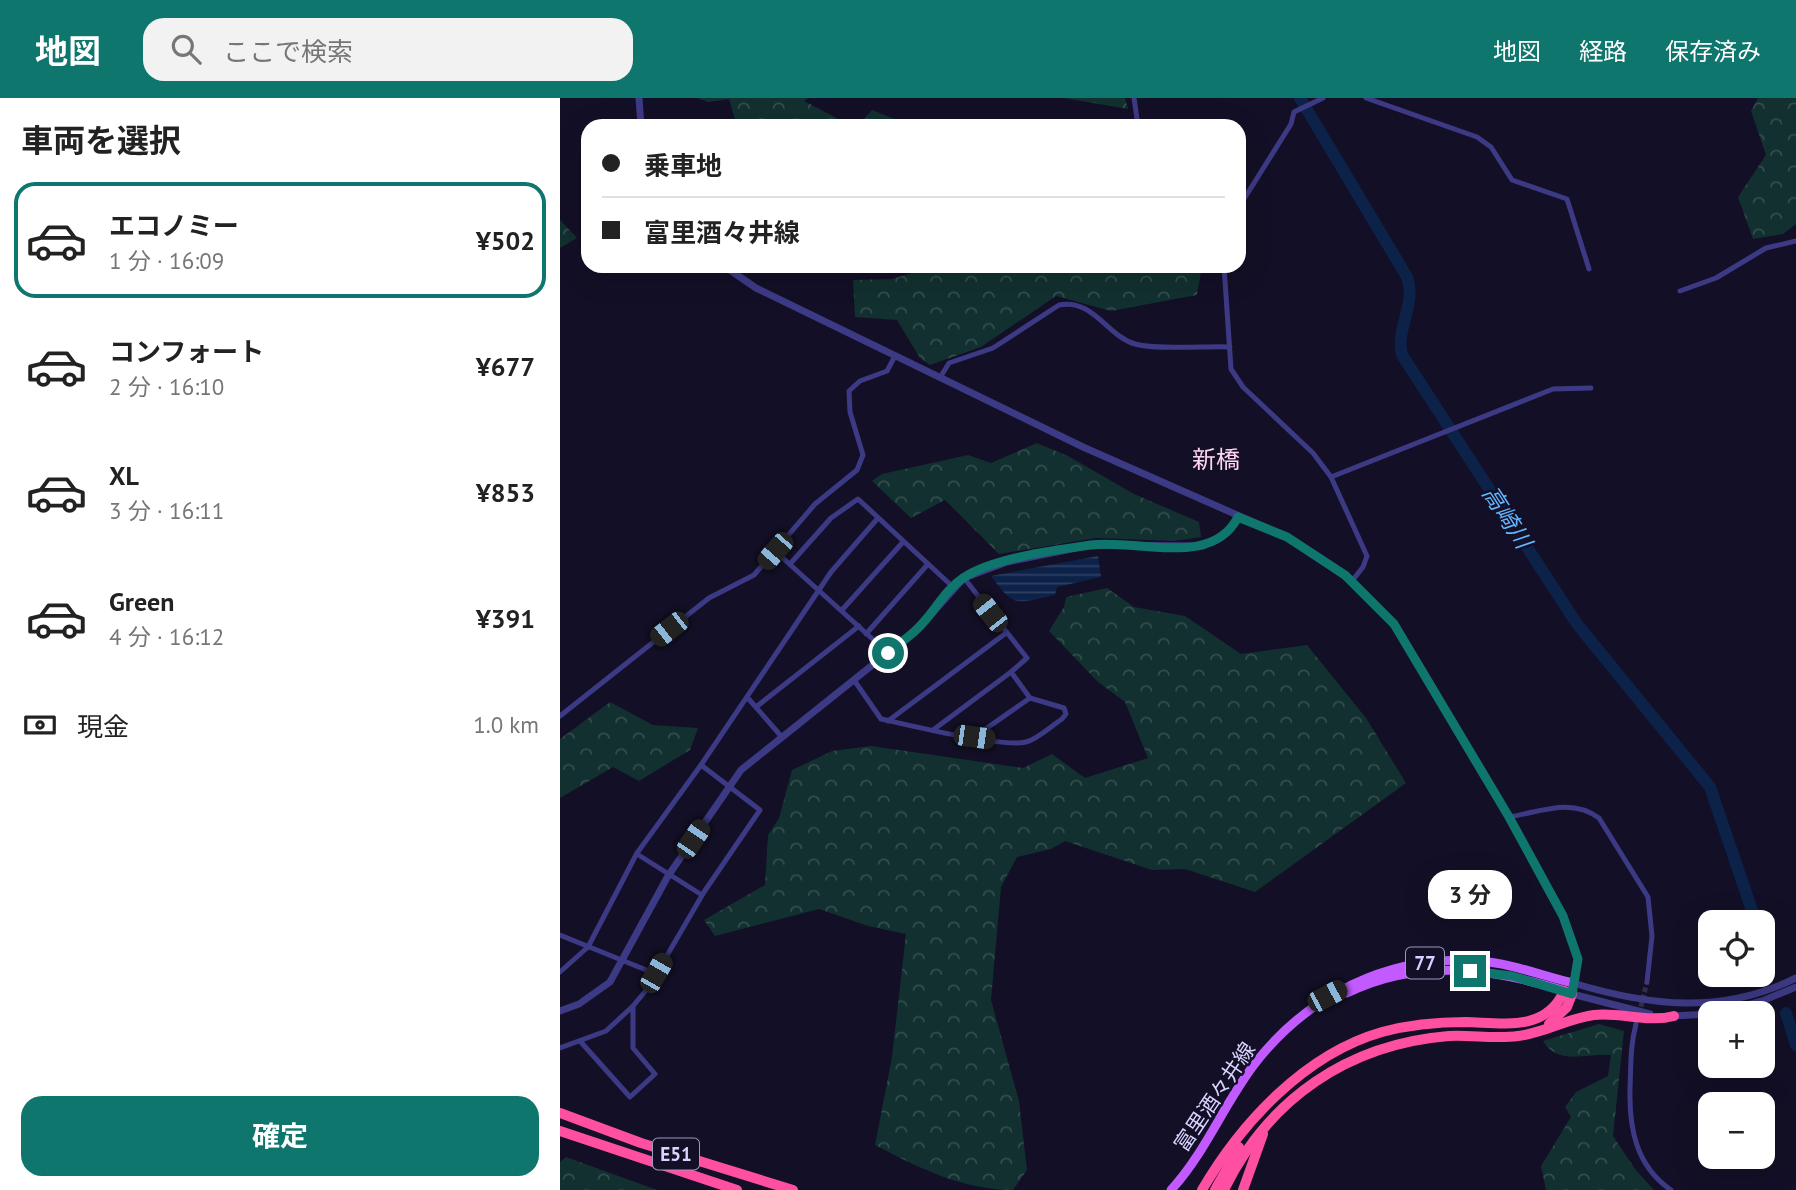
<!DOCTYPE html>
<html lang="ja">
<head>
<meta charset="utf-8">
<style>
	:root { --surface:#fff; --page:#f2f2f2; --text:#222; --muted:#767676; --line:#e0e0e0; --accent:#0f766e }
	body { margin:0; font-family:"PT Sans","Noto Sans JP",sans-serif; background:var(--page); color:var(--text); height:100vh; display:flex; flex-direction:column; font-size:26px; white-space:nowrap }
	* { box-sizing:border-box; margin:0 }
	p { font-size:23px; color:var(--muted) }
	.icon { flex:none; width:38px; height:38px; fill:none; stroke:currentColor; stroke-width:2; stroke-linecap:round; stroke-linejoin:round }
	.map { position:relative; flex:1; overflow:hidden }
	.sheet { display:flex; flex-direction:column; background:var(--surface); width:560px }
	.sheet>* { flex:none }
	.hud { position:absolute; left:21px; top:21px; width:665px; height:154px; border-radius:21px; box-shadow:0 7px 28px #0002; display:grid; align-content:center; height:154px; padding:0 21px; background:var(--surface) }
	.controls { position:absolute; left:1138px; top:812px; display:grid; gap:14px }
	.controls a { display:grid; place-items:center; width:77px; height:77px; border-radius:14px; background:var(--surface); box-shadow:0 7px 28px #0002; font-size:35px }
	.end { position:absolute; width:32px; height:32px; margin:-16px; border:9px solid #0f766e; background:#fff; box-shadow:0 0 0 4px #fff }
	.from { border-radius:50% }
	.bubble { position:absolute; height:49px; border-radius:21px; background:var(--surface); box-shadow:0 7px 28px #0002; font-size:23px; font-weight:700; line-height:49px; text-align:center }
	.car { position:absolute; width:21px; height:42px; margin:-21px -10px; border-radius:9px; box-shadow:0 0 5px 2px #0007; background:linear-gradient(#222 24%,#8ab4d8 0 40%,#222 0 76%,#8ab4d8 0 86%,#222 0) }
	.hud b { display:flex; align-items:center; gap:24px; height:66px; font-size:26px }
	.hud b+b { border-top:2px solid var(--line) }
	.hud i { width:18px; height:18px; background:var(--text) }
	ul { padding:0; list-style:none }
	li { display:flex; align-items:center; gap:21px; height:116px; margin:0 14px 10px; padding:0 7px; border:4px solid transparent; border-radius:21px }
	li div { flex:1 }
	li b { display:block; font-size:26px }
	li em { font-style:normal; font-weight:700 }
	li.selected { border-color:var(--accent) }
	li>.icon { width:63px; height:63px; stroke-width:1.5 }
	h2 { padding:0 21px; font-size:32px; line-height:84px }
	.pay { display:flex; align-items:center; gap:18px; height:77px; padding:0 21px; font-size:26px }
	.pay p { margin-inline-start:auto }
	.action { display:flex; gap:14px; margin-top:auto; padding:14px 21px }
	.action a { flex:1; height:80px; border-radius:21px; background:var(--accent); color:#fff; font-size:28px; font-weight:700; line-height:80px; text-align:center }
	header { display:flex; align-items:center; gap:42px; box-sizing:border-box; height:98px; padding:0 35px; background:var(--accent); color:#fff }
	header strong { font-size:33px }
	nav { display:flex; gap:38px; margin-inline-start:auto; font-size:24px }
	.search { width:490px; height:63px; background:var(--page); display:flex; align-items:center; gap:18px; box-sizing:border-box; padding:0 24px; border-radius:21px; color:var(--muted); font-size:26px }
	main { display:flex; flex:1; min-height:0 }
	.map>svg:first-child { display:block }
	.forest { fill:url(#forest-crowns) }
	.water { fill:url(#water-rules) }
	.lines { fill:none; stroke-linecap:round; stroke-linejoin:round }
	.river { stroke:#0c2248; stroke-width:12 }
	.minor-tunnel { stroke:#312d47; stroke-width:5; stroke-dasharray:5 2.5; stroke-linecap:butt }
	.minor { stroke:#3d3a85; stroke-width:5 }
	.tertiary { stroke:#3d3a85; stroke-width:7 }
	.primary { stroke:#c25bff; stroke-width:9 }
	.motorway { stroke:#ff4fa3; stroke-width:10 }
	.route { stroke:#0f766e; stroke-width:9 }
	.labels { text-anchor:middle; stroke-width:5; stroke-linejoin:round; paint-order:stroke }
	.shield { fill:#130f26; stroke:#9e99be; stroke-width:2 }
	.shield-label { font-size:19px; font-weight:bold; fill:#d9d4ff }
	.street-label { font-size:21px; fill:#d9d4ff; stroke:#130f26 }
	.water-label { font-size:23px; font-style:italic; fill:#62b6ff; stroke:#130f26 }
	.quarter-label { font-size:24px; fill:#ffd6f0; stroke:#130f26 }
</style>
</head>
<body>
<header>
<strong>地図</strong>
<div class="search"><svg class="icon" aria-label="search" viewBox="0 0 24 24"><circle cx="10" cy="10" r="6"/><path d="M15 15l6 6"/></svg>ここで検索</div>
<nav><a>地図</a><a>経路</a><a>保存済み</a></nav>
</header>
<main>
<section class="sheet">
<h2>車両を選択</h2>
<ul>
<li class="selected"><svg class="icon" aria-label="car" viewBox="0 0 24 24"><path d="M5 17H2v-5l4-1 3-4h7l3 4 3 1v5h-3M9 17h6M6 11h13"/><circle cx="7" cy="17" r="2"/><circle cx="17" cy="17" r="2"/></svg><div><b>エコノミー</b><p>1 分 · 16:09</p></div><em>¥502</em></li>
<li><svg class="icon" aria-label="car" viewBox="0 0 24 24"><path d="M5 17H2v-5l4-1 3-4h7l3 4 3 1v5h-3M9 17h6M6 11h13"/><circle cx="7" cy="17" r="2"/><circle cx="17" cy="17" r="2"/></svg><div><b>コンフォート</b><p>2 分 · 16:10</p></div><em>¥677</em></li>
<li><svg class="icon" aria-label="car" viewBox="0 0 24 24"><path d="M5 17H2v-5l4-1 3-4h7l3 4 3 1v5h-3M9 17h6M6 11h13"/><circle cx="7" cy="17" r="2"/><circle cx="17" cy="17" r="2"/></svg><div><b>XL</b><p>3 分 · 16:11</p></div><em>¥853</em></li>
<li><svg class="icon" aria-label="car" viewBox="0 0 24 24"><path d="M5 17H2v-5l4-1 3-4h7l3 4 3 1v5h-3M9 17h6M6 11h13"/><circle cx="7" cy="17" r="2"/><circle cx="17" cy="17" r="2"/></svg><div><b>Green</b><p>4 分 · 16:12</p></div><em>¥391</em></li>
</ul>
<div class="pay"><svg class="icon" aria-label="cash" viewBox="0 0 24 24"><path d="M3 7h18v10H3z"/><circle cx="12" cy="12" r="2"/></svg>現金<p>1.0 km</p></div>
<div class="action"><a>確定</a></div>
</section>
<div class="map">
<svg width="1236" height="1092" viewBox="0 0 1236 1092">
	<defs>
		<pattern id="forest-crowns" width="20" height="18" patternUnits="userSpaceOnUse" patternTransform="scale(1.75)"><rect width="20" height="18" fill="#12302f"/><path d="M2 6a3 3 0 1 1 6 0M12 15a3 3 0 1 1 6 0" fill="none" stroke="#344d4e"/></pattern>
		<pattern id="water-rules" width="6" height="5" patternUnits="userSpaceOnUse" patternTransform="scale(1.75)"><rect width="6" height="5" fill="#0c2248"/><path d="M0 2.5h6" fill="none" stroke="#2f4163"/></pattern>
	</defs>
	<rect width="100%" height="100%" fill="#130f26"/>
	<!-- forest -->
	<g class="forest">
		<polygon points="137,0 248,0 244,3 292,28 177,28 169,1 148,4"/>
		<polygon points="504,0 565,0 568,11"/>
		<polygon points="1198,0 1236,0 1236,126 1223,136 1193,141 1178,99 1206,57 1191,13"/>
		<polygon points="312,12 352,28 298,28"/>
		<polygon points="0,122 17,140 0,150"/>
		<polygon points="374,168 642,168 637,197 551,213 496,198 421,249 370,267 360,260 337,222 295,219 293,182 332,181"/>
		<polygon points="477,345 508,358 574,396 639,424 641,439 614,443 536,440 439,456 385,402 351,420 312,383 322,376 408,357 431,365"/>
		<path d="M547 490 574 509 625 518 681 556 747 547 806 620 846 685 695 794 625 771 592 772 505 743 491 751 457 759 441 789 431 902 459 1003 467 1072 453 1092C403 1092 359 1070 315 1047L332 959 346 836 308 828 259 811 155 838 144 822 205 787 208 737 219 720 232 672 272 653 311 648 463 670 492 656 525 680 588 660 565 604 538 584 489 533 504 509 506 499Z"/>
		<polygon points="50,604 93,627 138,630 130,652 79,683 53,669 0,700 0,641"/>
		<path d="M1039 926 1064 933 1053 1038 1075 1071 1094 1092H986L981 1068 1011 1019 1005 1009 1016 994 1048 978 1051 957C1025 955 998 968 983 943Z"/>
		<polygon points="6,1059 97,1092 0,1092 0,1064"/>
	</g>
	<!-- water -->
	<path class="water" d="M538 458 541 479 497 489 495 497C456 505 455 511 431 478Z"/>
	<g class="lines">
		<!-- river -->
		<g class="river">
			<path d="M740 0 847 179C857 206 835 231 842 257L1017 526 1150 689 1196 824"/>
			<polyline points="1202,842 1209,863"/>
			<polyline points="1226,915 1236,947"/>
		</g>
		<!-- minor-tunnel -->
		<polyline class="minor-tunnel" points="1079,916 1087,884"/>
		<!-- minor -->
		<g class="minor">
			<polyline points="574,0 578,28"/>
			<polyline points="806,0 917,39 931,49 952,82 1007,101 1029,171"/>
			<polyline points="679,109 731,26 734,14 763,0"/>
			<polyline points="664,168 671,271 683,289 753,355 771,379 807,458 803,469 792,483"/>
			<polyline points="1120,193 1156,180 1206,150 1236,143"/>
			<path d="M381 278 389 265 433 250 499 207C533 200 547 238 575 246 596 252 645 248 670 249"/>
			<polyline points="771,379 993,291 1031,290"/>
			<polyline points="215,453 328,555"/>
			<polyline points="230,466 271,420 298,401 393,489"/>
			<polyline points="282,512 343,444"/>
			<polyline points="306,536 368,466"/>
			<path d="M294 582 321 621C349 627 442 650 466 644 478 641 491 628 502 621L506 616 504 610 470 600 451 574 467 560 404 480"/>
			<polyline points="187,599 221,638"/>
			<polyline points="196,609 299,528"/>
			<polyline points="0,618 149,500 194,477 255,406 297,372 303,357 290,314 289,293 300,283 327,273 335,258"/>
			<polyline points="328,623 446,535"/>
			<polyline points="373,632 451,574"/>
			<polyline points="414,639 470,600"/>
			<path d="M949 719C980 714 1011 699 1039 720L1088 799 1092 838 1087 884"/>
			<polyline points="77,756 142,797"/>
			<polyline points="0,837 96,876"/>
			<polyline points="0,874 28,849 77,755 141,667 271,474 318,420"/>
			<path d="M1076 926C1070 949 1071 967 1070 991 1069 1030 1076 1068 1111 1092"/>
			<polyline points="20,943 70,999 95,976 73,950 73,908"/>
			<polyline points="0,950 46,933 73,908 88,890 144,794 200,712 141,667"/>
		</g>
		<!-- tertiary -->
		<g class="tertiary">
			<polyline points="79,0 81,28"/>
			<polyline points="164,168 196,190 523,349 727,439 792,483 834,526 949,719 1003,818 1018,861 1012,896 1090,916"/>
			<path d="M1013 885C1089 908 1162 917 1236 880"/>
			<polyline points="0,913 19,906 50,884 108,778 181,672 360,529 404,480 447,464 531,447 643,448 667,435 678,419"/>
			<polyline points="1158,915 1202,903 1236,889"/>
			<polyline points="1112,918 1150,916"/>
		</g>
		<!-- primary -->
		<g class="primary">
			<path d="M787 895C860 859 935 871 1009 894"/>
			<path d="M611 1092C645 1055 663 1008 693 968 747 897 830 856 919 863 950 865 983 878 1013 885"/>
		</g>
		<!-- motorway -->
		<g class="motorway">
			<polyline points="989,926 1007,909 1012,896"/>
			<polyline points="0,1015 81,1045 233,1092"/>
			<polyline points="0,1033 177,1092"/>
			<path d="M642 1092C681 1025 745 956 822 934 848 927 879 924 906 924 943 925 986 934 1004 893"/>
			<polyline points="655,1092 679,1049"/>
			<path d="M664 1092C708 1001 788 946 889 938 912 937 936 941 958 938 985 935 1008 920 1034 917 1061 914 1088 925 1114 918"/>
			<polyline points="683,1092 703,1036"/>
		</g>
	</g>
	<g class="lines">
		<!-- route -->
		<path class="route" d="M328 555C338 546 351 538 360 528 375 513 385 492 403 480 432 460 495 452 531 447 579 441 652 470 678 419L727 439 785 477 834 526 949 719 1003 818 1018 861 1012 896 952 878 910 873"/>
	</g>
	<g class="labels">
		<!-- shield labels -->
		<g class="shield">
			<rect x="846" y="849.5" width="38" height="31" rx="5"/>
			<rect x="93" y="1040.5" width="46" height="31" rx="5"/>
		</g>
		<g class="shield-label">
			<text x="865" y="872">77</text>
			<text x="116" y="1063">E51</text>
		</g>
		<!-- street labels -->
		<g class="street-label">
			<text transform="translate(655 999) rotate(-56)" y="7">富里酒々井線</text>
		</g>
		<!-- water labels -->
		<g class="water-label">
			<text transform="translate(947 419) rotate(57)" y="8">高崎川</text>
		</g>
		<!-- quarter labels -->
		<g class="quarter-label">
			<text x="656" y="370">新橋</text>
		</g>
	</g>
</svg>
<div class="controls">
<a><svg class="icon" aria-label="locate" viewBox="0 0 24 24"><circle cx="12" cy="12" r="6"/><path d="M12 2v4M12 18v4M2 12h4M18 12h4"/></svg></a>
<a>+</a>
<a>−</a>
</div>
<i class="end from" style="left:328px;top:555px"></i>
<i class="end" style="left:910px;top:873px"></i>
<div class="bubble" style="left:868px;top:772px;width:84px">3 分</div>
<i class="car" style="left:215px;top:453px;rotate:221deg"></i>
<i class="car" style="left:430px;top:515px;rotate:322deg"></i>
<i class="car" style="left:109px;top:531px;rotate:232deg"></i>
<i class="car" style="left:414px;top:639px;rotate:98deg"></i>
<i class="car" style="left:133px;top:741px;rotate:34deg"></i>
<i class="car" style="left:96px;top:875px;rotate:30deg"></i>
<i class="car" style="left:767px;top:898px;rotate:62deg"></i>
<div class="hud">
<b><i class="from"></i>乗車地</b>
<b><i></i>富里酒々井線</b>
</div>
</div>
</main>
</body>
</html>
